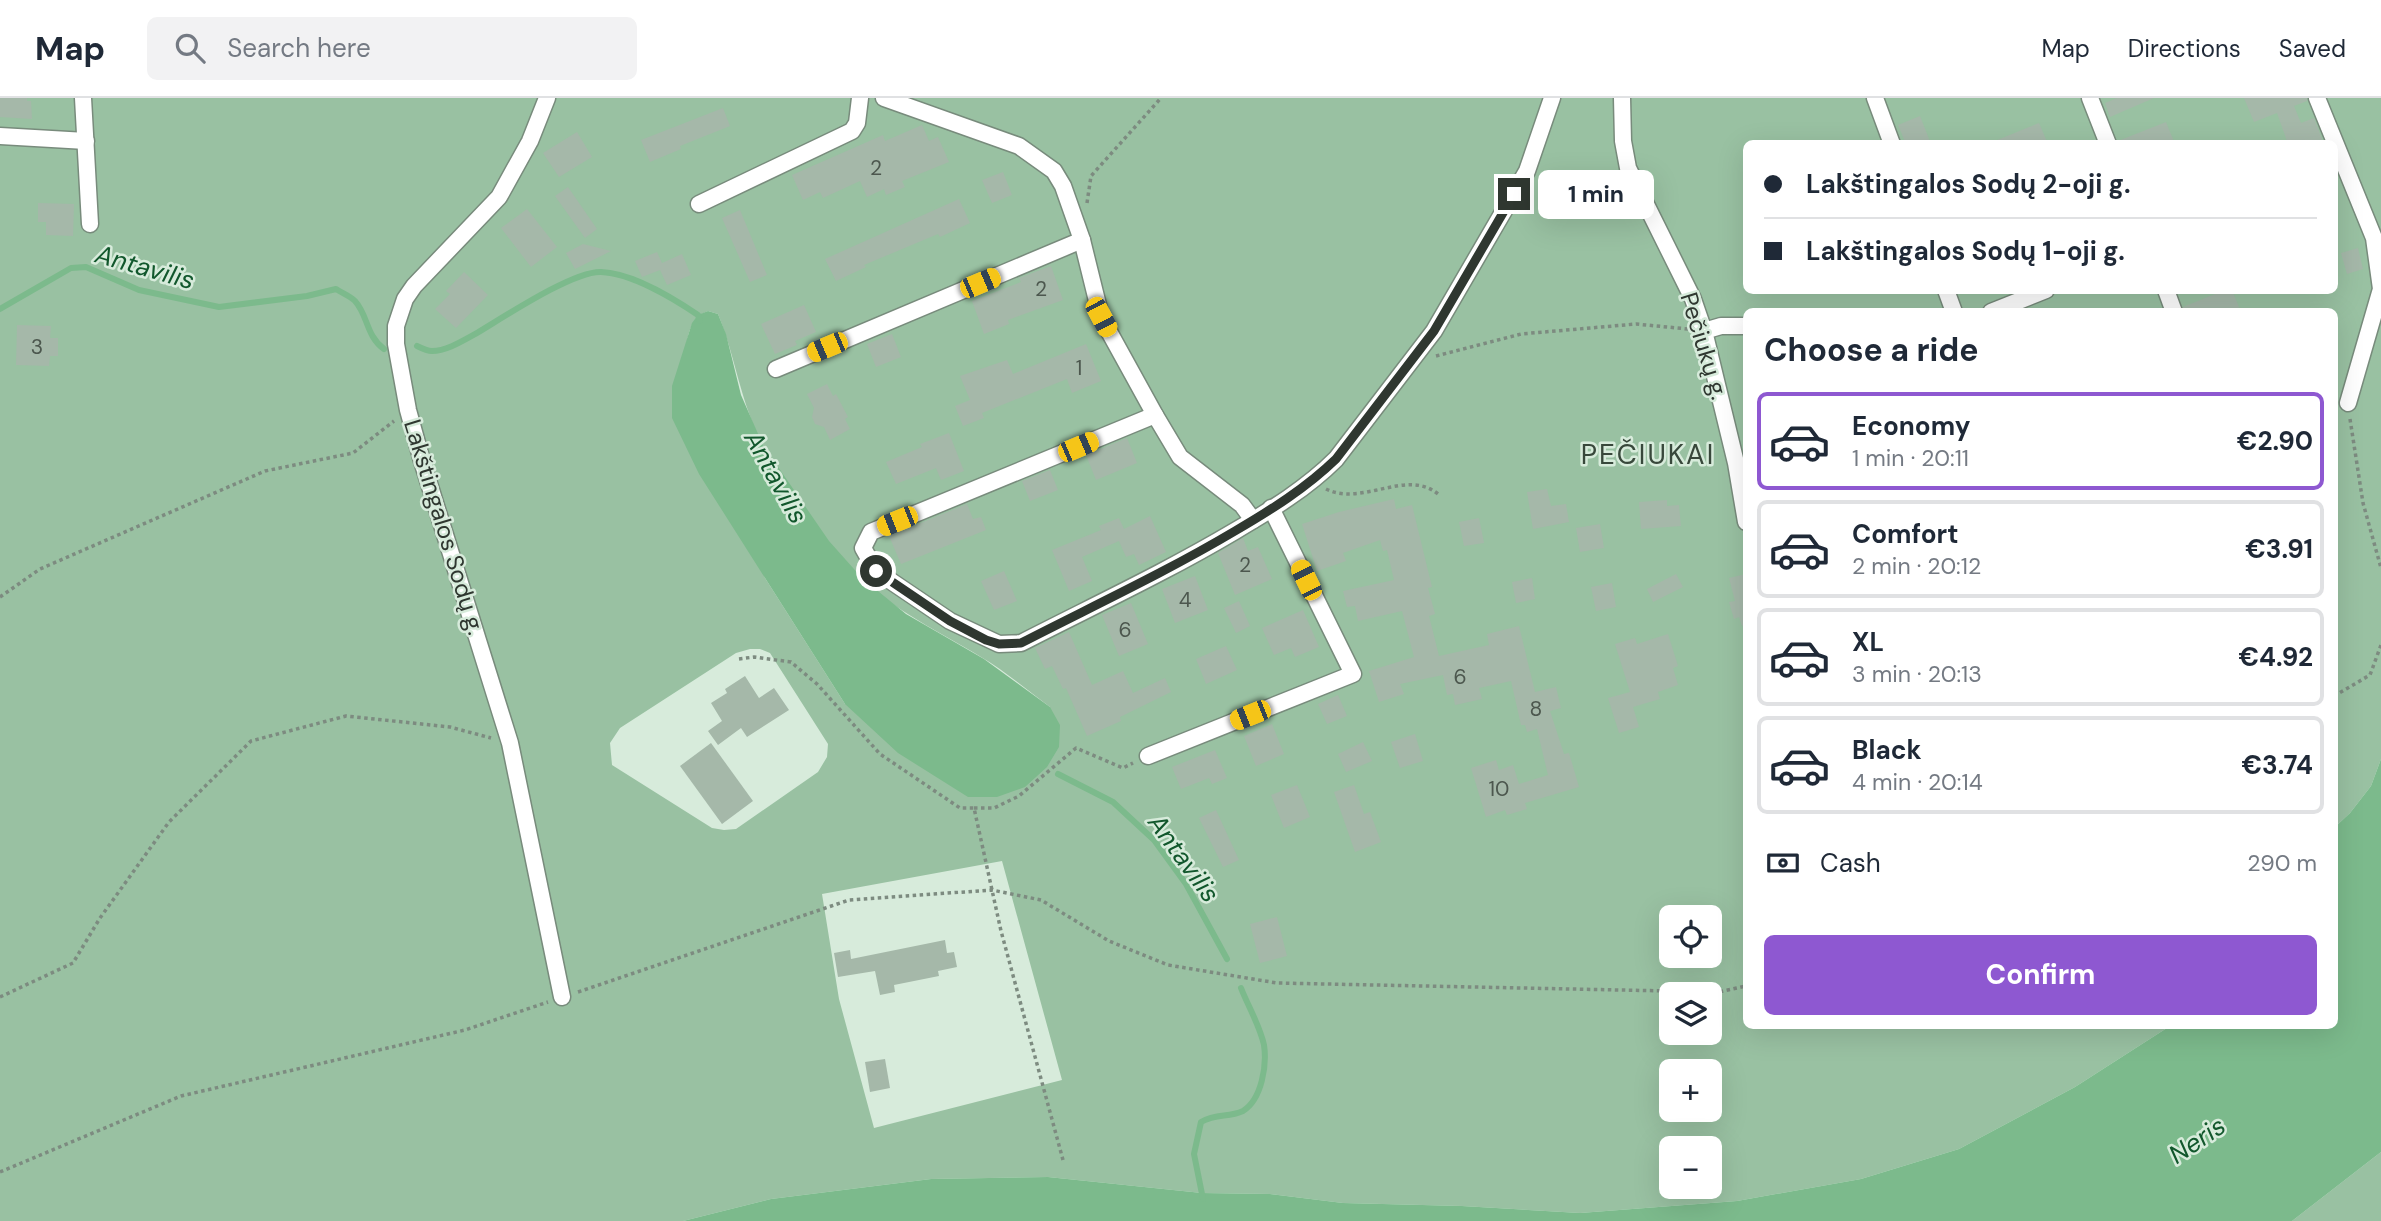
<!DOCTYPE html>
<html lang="en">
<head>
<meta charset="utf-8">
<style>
	:root { --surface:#fff; --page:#f2f2f3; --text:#1f2937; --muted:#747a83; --line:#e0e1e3; --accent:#8e58d1 }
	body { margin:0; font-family:"DM Sans",sans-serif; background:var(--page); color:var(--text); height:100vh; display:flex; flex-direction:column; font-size:26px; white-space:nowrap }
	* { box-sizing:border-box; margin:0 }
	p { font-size:23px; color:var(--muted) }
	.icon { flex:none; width:38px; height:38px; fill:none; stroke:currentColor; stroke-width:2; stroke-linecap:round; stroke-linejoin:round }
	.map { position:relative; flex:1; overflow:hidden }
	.drawer { position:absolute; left:1743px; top:210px; width:595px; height:721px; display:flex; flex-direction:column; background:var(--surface); border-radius:10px; box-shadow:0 7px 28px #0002 }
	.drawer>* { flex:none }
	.hud { position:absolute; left:1743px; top:42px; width:595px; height:154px; border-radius:10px; box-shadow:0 7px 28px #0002; display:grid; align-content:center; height:154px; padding:0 21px; background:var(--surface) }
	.controls { position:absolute; left:1659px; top:807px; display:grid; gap:14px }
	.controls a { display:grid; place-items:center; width:63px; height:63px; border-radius:10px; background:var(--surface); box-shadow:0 7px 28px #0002; font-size:35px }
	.end { position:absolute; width:32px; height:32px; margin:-16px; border:9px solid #2f3730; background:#fff; box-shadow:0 0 0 4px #fff }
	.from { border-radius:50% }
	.bubble { position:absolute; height:49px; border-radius:10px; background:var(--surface); box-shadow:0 7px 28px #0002; font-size:23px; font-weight:700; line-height:49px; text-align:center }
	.car { position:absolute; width:21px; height:42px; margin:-21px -10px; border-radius:9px; box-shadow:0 0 5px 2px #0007; background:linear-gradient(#f5c518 24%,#345 0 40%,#f5c518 0 76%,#345 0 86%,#f5c518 0) }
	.hud b { display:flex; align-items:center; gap:24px; height:66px; font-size:26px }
	.hud b+b { border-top:2px solid var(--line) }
	.hud i { width:18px; height:18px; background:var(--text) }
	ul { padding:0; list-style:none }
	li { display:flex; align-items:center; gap:21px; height:98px; margin:0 14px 10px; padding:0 7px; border:4px solid var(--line); border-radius:10px }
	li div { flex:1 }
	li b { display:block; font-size:26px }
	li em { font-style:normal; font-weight:700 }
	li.current { border-color:var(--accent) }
	li>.icon { width:63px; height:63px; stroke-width:1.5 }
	h2 { padding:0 21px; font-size:32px; line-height:84px }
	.pay { display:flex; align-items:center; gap:18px; height:77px; padding:0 21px; font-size:26px }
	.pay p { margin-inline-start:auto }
	.action { display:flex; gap:14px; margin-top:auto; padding:14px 21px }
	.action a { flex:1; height:80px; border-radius:10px; background:var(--accent); color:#fff; font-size:28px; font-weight:700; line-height:80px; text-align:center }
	header { display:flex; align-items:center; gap:42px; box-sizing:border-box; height:98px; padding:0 35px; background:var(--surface); border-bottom:2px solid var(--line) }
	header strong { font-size:33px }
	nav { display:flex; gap:38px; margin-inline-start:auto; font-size:24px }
	.search { width:490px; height:63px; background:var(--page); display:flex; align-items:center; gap:18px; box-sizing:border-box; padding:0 24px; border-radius:10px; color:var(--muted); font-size:26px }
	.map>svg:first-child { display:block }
	.green { fill:#99c1a2; fill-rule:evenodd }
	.water { fill:#7cba8c }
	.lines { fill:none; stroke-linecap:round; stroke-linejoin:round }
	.stream { stroke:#7cba8c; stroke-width:6 }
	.building { fill:#a5b8a9 }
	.street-casing { stroke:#788b7c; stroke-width:19 }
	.path { stroke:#7d8b80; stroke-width:3.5; stroke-dasharray:3.5 3.5; stroke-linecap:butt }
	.street { stroke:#fff; stroke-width:16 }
	.route { stroke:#2f3730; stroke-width:9 }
	.labels { text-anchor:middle; stroke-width:5; stroke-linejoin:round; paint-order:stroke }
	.number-label { font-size:21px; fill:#4c574e }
	.street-label { font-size:24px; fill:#2f3730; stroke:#d7ebdb }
	.water-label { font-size:26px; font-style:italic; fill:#11572c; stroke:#d7ebdb }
	.quarter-label { font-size:28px; letter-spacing:2px; fill:#38483b; stroke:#d7ebdb }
</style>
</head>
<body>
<header>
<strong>Map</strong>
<div class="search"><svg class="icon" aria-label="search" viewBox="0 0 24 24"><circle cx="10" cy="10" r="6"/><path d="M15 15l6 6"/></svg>Search here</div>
<nav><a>Map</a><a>Directions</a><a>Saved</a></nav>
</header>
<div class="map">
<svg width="2381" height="1123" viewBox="0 0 2381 1123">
	<rect width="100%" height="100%" fill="#d7ebdb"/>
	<!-- green -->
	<g class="green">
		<path d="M0 0H2381V661L2371 688 2350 715 2335 729 2334 214H1746V928H2170L2075 989 1959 1051 1861 1081 1737 1103 1580 1115 1462 1108 1343 1105 1270 1096 1202 1095 1048 1079 931 1081 771 1101 683 1123H0ZM1746 46H2334V192H1746ZM708 213 718 216C736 260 740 304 763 347 787 392 824 444 861 480 895 513 940 534 981 559 1005 573 1027 592 1050 609L845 606 765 480 685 252C689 235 690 220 708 213ZM750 551H760L770 555 828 646 827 659 818 674 736 731 724 732 712 730 612 667 610 645 620 630 736 555ZM1002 763 1062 982 874 1030 839 901 822 796ZM1671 819H1710V858H1671ZM1671 896H1710V934H1671ZM1671 973H1710V1012H1671ZM1671 1050H1710V1088H1671Z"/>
		<polygon points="2381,1054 2381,1123 2292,1123 2301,1116"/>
	</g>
	<!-- water -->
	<g class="water">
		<polygon points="708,213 718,216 726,236 741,297 763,347 829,443 862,480 906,516 984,561 1050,609 1060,627 1059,649 1047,669 1025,689 997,699 968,699 898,655 845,606 699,376 672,320 672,288 692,225 698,217"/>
		<polygon points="2381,661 2381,1054 2292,1123 683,1123 771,1101 931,1081 1048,1079 1202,1095 1270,1096 1343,1105 1462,1108 1580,1115 1737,1103 1861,1081 1959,1051 2075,989 2170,928 2334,928 2335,729 2350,715 2371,688"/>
	</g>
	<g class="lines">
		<!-- stream -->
		<g class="stream">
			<path d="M0 211 71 170 86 169 139 192 219 209 307 198 336 191C342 195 350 198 355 203 368 217 366 238 384 251"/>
			<path d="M417 248C421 250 428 253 432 253 447 253 464 242 477 235 504 219 573 173 601 174 631 175 673 200 698 217L700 223"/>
			<polyline points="1058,676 1113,704 1154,742 1186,786 1227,861"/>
			<path d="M1203 1101 1194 1056 1201 1024C1217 1015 1228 1020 1243 1013 1262 1001 1267 967 1264 947 1260 928 1248 908 1241 890"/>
		</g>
	</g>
	<!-- building -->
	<g class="building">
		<polygon points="0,0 27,0 27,3 31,3 32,21 0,19"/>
		<polygon points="2117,0 2154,0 2110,19 2105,5"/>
		<polygon points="2244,0 2307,0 2307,3 2294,8 2301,25 2314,20 2324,46 2288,46 2277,15 2254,24"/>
		<polygon points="723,10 730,28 680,48 681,51 650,64 641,42"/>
		<polygon points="1920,18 1931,46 1906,46 1898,27"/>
		<polygon points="2166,24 2175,46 2118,46 2118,43"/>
		<polygon points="2039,25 2048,46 1990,46 1990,45"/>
		<polygon points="922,27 929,43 938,39 949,64 902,83 905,89 886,97 884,91 867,99 860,83 823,100 820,94 803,102 792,77 883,37 885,43"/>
		<polygon points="577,34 592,59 559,79 543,55"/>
		<polygon points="1003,74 1012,97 992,105 982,82"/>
		<polygon points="568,89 597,131 585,140 555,98"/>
		<polygon points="959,101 970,125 940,139 938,136 864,167 866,169 836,183 825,161"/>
		<polygon points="38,105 74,106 73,138 46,137 46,124 38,124"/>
		<polygon points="527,111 557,149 531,169 501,130"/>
		<polygon points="740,112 767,177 750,184 722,120"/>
		<polygon points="583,146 611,153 575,171 566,155"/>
		<polygon points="2358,150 2363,171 2347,176 2341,155"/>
		<polygon points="657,154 662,165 682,156 691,177 667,187 660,172 642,179 635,163"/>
		<polygon points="1051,168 1063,202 1008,222 1009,226 984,236 972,203 1021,184 1019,180"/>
		<polygon points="464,174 488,197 456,230 435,211 450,196 446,193"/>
		<polygon points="2225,192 2232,192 2241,214 2184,214 2183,209"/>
		<polygon points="804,207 816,234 795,243 797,247 775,256 761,226"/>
		<polygon points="17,227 51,228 50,240 58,240 58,258 50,258 49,268 16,267"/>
		<polygon points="892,236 901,259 876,269 867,246"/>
		<polygon points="1086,246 1101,283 1072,295 1067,281 982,315 984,320 963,328 955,308 970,302 960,278 1007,262 1013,276"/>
		<polygon points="827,286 833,298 836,296 848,319 845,321 850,331 830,342 824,329 815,326 812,319 814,310 807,296"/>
		<polygon points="949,335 964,373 941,382 936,370 896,386 886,364 922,349 920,346"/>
		<polygon points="1127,340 1137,365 1096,382 1086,357"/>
		<polygon points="1050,372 1058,392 1030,403 1022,383"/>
		<polygon points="1547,391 1551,408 1566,406 1569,424 1533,431 1527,394"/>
		<polygon points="1394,401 1396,411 1412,407 1432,489 1428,490 1435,516 1429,518 1439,558 1489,547 1487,536 1519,528 1535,594 1556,589 1561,610 1550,613 1564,656 1569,655 1579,689 1525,705 1527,711 1507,717 1505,712 1486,719 1471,670 1496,662 1499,672 1513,667 1519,686 1548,677 1537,631 1527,634 1525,627 1521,627 1511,583 1479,590 1482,601 1455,607 1453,596 1447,597 1443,577 1400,586 1404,596 1379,604 1369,573 1414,559 1402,513 1358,523 1355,508 1347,509 1343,493 1394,482 1387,452 1383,453 1380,442 1343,455 1346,463 1317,473 1302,426 1339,414"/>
		<polygon points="1667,402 1667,408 1679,407 1681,428 1641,431 1639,404"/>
		<polygon points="967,406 973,421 981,419 986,432 901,466 889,438"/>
		<polygon points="1150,418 1166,454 1139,467 1134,456 1126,459 1119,443 1082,459 1092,483 1069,493 1052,452 1101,432 1099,428 1119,420 1124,431"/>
		<polygon points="1479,420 1484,445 1464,448 1459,424"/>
		<polygon points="1600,426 1604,450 1580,454 1576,430"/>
		<polygon points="1243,440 1248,453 1258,449 1272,481 1235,497 1218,455"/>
		<polygon points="1004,473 1017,503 994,512 981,483"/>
		<polygon points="1676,476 1683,489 1653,504 1647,491"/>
		<polygon points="1746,476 1746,527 1742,528 1739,519 1734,521 1729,504 1735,503 1729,480"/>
		<polygon points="1195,478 1208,512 1175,525 1162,491"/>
		<polygon points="1532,480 1535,501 1516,505 1512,484"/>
		<polygon points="1612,485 1616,509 1596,513 1591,489"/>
		<polygon points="1239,503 1250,528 1236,535 1224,510"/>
		<polygon points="1131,505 1148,546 1119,558 1102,517"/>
		<polygon points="1303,512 1319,549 1295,559 1291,550 1274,557 1262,530"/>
		<polygon points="1069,534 1092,587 1123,573 1133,595 1165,580 1171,594 1120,619 1121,623 1087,638 1066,590 1063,591 1052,568 1045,571 1035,550"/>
		<polygon points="1668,536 1678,568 1673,570 1678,587 1658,594 1660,601 1633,609 1639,629 1619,635 1608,600 1630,594 1615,546 1635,540 1637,546"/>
		<polygon points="1226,548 1237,572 1206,586 1196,561"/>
		<polygon points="745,578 759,600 774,590 789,612 747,639 741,630 718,647 708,633 722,623 711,605 727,595 725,591"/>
		<polygon points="1338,597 1347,618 1327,626 1318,606"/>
		<polygon points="1272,626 1284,656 1256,668 1244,638"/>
		<polygon points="1415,636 1423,663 1400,670 1391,644"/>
		<polygon points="1363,644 1372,663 1346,674 1338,656"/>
		<polygon points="711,645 753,703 722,726 680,668"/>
		<polygon points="1215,652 1227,680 1212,686 1209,680 1181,691 1172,669"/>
		<polygon points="1297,687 1310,719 1284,730 1271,697"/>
		<polygon points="1354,687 1364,716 1370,714 1381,744 1355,754 1334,694"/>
		<polygon points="1216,712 1239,762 1223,769 1199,720"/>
		<polygon points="1277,819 1287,858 1260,865 1250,826"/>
		<polygon points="945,842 947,855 954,854 957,869 938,873 939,878 894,887 895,894 880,897 875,873 838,879 834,855 850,852 851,861"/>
		<polygon points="885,961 890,990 870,994 865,964"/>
	</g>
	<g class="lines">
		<defs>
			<g id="street">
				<polyline points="83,0 90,126"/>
				<polyline points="547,0 530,43 499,99 414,188 405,201 396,228 396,246 408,312 422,363 510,645 562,899"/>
				<polyline points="884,0 1019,48 1054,73 1063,88 1082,142 1101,219 1155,317 1180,359 1242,407 1253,422"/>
				<polyline points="1622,0 1623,43 1628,70 1693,201 1704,233 1736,365 1746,424"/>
				<polyline points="1875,0 1892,46"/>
				<polyline points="2090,0 2108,46"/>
				<polyline points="2317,0 2374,140 2381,191 2348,305"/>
				<polyline points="0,38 86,43"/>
				<polyline points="699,106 852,33 857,25 860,0"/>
				<polyline points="1946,192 1954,214"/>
				<polyline points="2166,192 2174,214"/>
				<polyline points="1991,214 2046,192"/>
				<polyline points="1704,233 1721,228 1746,228"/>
				<polyline points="776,271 1082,142"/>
				<path d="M1155 317 871 434 863 450 876 473 950 523 999 546 1021 545C1093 508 1166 474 1235 433 1271 412 1307 390 1336 361L1434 233 1527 73 1552 0"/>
				<polyline points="1148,658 1353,576 1271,410"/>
			</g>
		</defs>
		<!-- street casing -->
		<use href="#street" class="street-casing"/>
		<!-- path -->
		<g class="path">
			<polyline points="1087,105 1091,78 1161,0"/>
			<polyline points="1436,258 1521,236 1636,226 1688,231"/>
			<polyline points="2350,321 2363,405 2381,470"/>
			<path d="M1326 391C1362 409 1407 370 1438 396"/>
			<polyline points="0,499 40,471 265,373 353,355 394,323"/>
			<polyline points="739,561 754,559 791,564 817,586 880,656 960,710 974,710 1001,833 1063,1062"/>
			<polyline points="2334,598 2370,577 2381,547"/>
			<polyline points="974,710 994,710 1019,698 1076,650 1123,670 1133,665"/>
			<polyline points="578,894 849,802 992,792 1041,802 1109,843 1168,867 1277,885 1719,894 1746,888"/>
			<polyline points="0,899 73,865 100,820 169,724 251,643 346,618 450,629 491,640"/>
			<polyline points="0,1074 181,998 465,932 548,904"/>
		</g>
		<!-- street -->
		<use href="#street" class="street"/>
	</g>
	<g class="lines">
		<!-- route -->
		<path class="route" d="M876 473 950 523 986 542 999 546 1021 545C1093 508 1166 474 1235 433 1271 412 1306 390 1336 361L1434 233 1514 96"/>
	</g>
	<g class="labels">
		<!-- number labels -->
		<g class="number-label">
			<text x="876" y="77">2</text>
			<text x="1041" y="198">2</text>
			<text x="37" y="256">3</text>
			<text x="1079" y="277">1</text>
			<text x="1245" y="474">2</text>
			<text x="1185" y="509">4</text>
			<text x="1125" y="539">6</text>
			<text x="1460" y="586">6</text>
			<text x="1536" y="618">8</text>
			<text x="1499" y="698">10</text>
		</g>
		<!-- street labels -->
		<g class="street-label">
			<text transform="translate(1704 248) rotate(73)" y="8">Pečiukų g.</text>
			<text transform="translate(444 429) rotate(73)" y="8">Lakštingalos Sodų g.</text>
		</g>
		<!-- water labels -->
		<g class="water-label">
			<text transform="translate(145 169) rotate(16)" y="9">Antavilis</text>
			<text transform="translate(776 379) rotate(61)" y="9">Antavilis</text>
			<text transform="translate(1184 760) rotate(54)" y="9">Antavilis</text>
			<text transform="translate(2197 1042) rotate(-34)" y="9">Neris</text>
		</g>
		<!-- quarter labels -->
		<g class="quarter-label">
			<text x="1648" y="366">PEČIUKAI</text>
		</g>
	</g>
</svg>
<div class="controls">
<a><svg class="icon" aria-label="locate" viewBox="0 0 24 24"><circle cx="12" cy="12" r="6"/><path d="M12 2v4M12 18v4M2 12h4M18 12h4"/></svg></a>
<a><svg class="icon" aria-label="layers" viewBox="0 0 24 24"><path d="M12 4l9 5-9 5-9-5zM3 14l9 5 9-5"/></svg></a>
<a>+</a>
<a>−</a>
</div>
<i class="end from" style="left:876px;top:473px"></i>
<i class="end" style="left:1514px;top:96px"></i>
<div class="bubble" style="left:1538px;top:72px;width:116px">1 min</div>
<i class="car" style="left:980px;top:185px;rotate:67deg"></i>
<i class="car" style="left:1101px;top:219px;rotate:152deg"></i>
<i class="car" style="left:827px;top:249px;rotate:247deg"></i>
<i class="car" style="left:1078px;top:349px;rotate:67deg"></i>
<i class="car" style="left:897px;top:423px;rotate:248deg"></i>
<i class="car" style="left:1306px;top:482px;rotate:334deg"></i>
<i class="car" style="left:1250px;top:617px;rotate:248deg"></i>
<div class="hud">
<b><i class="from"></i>Lakštingalos Sodų 2-oji g.</b>
<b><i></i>Lakštingalos Sodų 1-oji g.</b>
</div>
<section class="drawer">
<h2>Choose a ride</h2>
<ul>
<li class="current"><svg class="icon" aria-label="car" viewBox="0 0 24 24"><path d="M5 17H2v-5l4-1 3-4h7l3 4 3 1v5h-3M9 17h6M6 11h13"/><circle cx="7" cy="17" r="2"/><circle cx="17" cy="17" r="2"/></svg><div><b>Economy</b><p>1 min · 20:11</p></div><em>€2.90</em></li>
<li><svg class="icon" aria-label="car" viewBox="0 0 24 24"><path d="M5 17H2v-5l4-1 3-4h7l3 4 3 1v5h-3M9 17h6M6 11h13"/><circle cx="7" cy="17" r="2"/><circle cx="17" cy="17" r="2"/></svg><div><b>Comfort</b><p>2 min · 20:12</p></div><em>€3.91</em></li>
<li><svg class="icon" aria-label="car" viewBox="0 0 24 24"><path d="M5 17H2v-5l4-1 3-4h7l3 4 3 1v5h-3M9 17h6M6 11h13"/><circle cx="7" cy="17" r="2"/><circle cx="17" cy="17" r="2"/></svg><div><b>XL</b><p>3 min · 20:13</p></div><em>€4.92</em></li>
<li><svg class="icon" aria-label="car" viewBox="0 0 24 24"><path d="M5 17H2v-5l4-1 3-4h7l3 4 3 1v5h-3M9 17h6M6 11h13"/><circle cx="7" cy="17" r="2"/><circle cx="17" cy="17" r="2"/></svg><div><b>Black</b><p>4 min · 20:14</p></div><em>€3.74</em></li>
</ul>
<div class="pay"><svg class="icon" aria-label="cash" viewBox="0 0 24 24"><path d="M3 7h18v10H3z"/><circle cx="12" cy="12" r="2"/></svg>Cash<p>290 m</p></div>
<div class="action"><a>Confirm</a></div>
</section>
</div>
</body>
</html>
